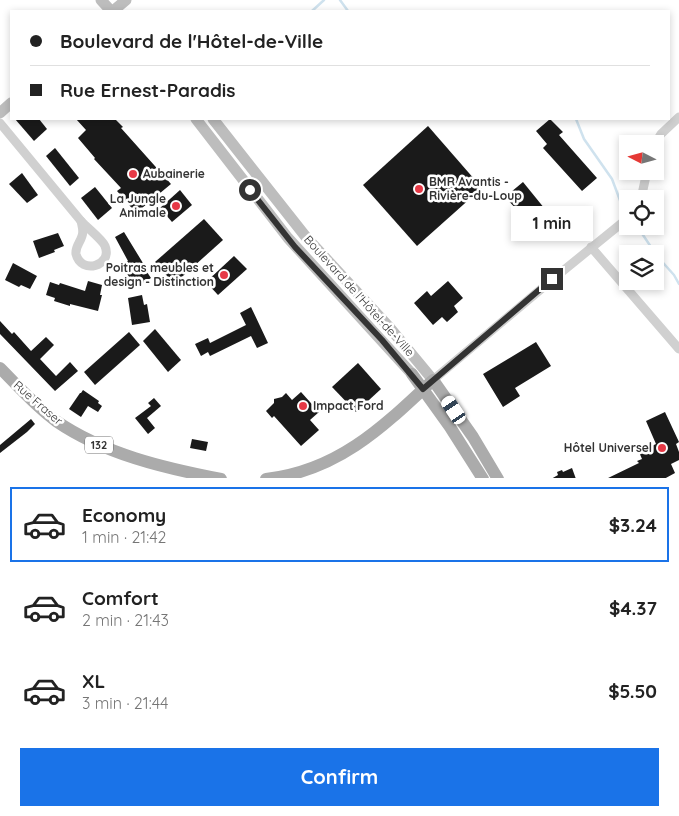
<!DOCTYPE html>
<html lang="en">
<head>
<meta charset="utf-8">
<style>
	:root { --surface:#fff; --page:#f2f2f2; --text:#222; --muted:#767676; --line:#e0e0e0; --accent:#1a73e8 }
	body { margin:0; font-family:Quicksand,sans-serif; background:var(--page); color:var(--text); height:100vh; display:flex; flex-direction:column; font-size:19px; white-space:nowrap }
	* { box-sizing:border-box; margin:0 }
	p { font-size:16px; color:var(--muted) }
	.icon { flex:none; width:28px; height:28px; fill:none; stroke:currentColor; stroke-width:2; stroke-linecap:round; stroke-linejoin:round }
	.map { position:relative; height:478px; overflow:hidden }
	.sheet { display:flex; flex-direction:column; background:var(--surface); flex:1 }
	.sheet>* { flex:none }
	.hud { position:absolute; left:10px; top:10px; width:660px; height:110px; border-radius:0px; box-shadow:0 2px 8px #0003; display:grid; align-content:center; height:110px; padding:0 20px; background:var(--surface) }
	.needle { width:32px; rotate:276deg }
	.tools { position:absolute; left:619px; top:135px; display:grid; gap:10px }
	.tools a { display:grid; place-items:center; width:45px; height:45px; border-radius:0px; background:var(--surface); box-shadow:0 2px 8px #0003; font-size:25px }
	.end { position:absolute; width:22px; height:22px; margin:-11px; border:6px solid #333; background:#fff; box-shadow:0 0 0 2px #fff }
	.from { border-radius:50% }
	.bubble { position:absolute; height:35px; border-radius:0px; background:var(--surface); box-shadow:0 2px 8px #0003; font-size:16px; font-weight:700; line-height:35px; text-align:center }
	.car { position:absolute; width:15px; height:30px; margin:-15px -8px; border-radius:6px; box-shadow:0 0 4px 1px #0007; background:linear-gradient(#fff 24%,#345 0 40%,#fff 0 76%,#345 0 86%,#fff 0) }
	.hud b { display:flex; align-items:center; gap:18px; height:48px; font-size:19px }
	.hud b+b { border-top:1px solid var(--line) }
	.hud i { width:12px; height:12px; background:var(--text) }
	ul { padding:9px 0 0; list-style:none }
	li { display:flex; align-items:center; gap:15px; height:75px; margin:0 10px 8px; padding:0 10px; border:2px solid transparent; border-radius:0px }
	li div { flex:1 }
	li b { display:block; font-size:19px }
	li em { font-style:normal; font-weight:700 }
	li.active { border-color:var(--accent) }
	li>.icon { width:45px; height:45px; stroke-width:1.5 }
	.cta { display:flex; gap:10px; margin-top:auto; padding:10px 20px }
	.cta a { flex:1; height:58px; border-radius:0px; background:var(--accent); color:#fff; font-size:20px; font-weight:700; line-height:58px; text-align:center }
	.map>svg:first-child { display:block }
	.lines { fill:none; stroke-linecap:round; stroke-linejoin:round }
	.stream { stroke:#cfe2ee; stroke-width:2.5 }
	.building { fill:#1a1a1a }
	.street { stroke:#d0d0d0; stroke-width:9 }
	.secondary { stroke:#bdbdbd; stroke-width:11 }
	.primary { stroke:#ababab; stroke-width:12 }
	.route { stroke:#333; stroke-width:6 }
	.poi-dot { fill:#e63946; stroke:#fff; stroke-width:2 }
	.labels { text-anchor:middle; stroke-width:5; stroke-linejoin:round; paint-order:stroke }
	.shield { fill:#fff; stroke:#707070; stroke-width:1 }
	.shield-label { font-size:11px; font-weight:bold; fill:#333 }
	.poi-label { font-size:12px; font-weight:bold; fill:#333; stroke:#fff; text-anchor:start }
	.street-label { font-size:12px; fill:#333; stroke:#fff }
</style>
</head>
<body>
<div class="map">
<svg width="679" height="479" viewBox="0 0 679 479">
	<rect width="100%" height="100%" fill="#fff"/>
	<g class="lines">
		<!-- stream -->
		<g class="stream">
			<polyline points="340,0 348,11"/>
			<polyline points="312,11 324,0"/>
			<polyline points="576,119 584,139 612,179 621,203"/>
			<polyline points="637,226 657,256 674,275 679,284"/>
		</g>
	</g>
	<!-- building -->
	<g class="building">
		<polygon points="15,119 39,119 47,129 34,141"/>
		<polygon points="76,119 115,119 123,127 121,128 171,184 136,213 117,191 121,188 94,159 95,158 78,138 86,130"/>
		<polygon points="550,119 563,132 559,135 597,178 582,191 543,148 547,144 536,131"/>
		<polygon points="428,126 482,188 417,246 363,185"/>
		<polygon points="55,148 79,178 70,186 46,156"/>
		<polygon points="22,173 38,195 27,203 9,184"/>
		<polygon points="523,182 549,214 556,223 534,233 533,229 526,230 518,217 521,214 505,197"/>
		<polygon points="95,187 112,208 98,220 81,198"/>
		<polygon points="180,190 192,205 172,222 160,208"/>
		<polygon points="204,219 223,240 174,284 155,262"/>
		<polygon points="124,232 146,268 145,269 151,278 138,286 133,277 130,279 122,265 128,261 115,237"/>
		<polygon points="58,233 64,246 54,250 55,252 39,258 33,241"/>
		<polygon points="234,256 247,269 218,295 206,282"/>
		<polygon points="13,263 37,276 30,289 21,285 19,287 5,280"/>
		<polygon points="88,281 102,285 100,295 102,295 98,311 70,304 70,306 54,301 55,298 46,295 50,282 59,285 60,283 85,291"/>
		<polygon points="448,281 463,298 454,306 458,312 447,322 442,317 433,325 414,303 427,291 431,296"/>
		<polygon points="142,295 144,305 147,304 150,322 132,325 128,298"/>
		<polygon points="251,307 268,343 257,348 251,336 210,356 208,352 201,356 195,344 208,338 210,343 246,325 240,313"/>
		<polygon points="0,321 12,334 14,332 31,351 46,337 54,345 40,359 56,376 70,362 78,371 55,391 0,334"/>
		<polygon points="155,329 181,360 168,372 143,341"/>
		<polygon points="129,332 140,345 95,385 84,372"/>
		<polygon points="536,342 551,366 515,388 520,396 503,407 483,374"/>
		<polygon points="358,363 381,389 356,412 332,387"/>
		<polygon points="83,390 99,401 98,403 102,406 98,412 88,406 81,417 69,409 80,393 81,393"/>
		<polygon points="301,392 319,412 310,420 319,430 301,446 274,416 272,418 266,411 274,403 274,399 282,397 286,393 292,400"/>
		<polygon points="154,398 161,406 147,418 155,428 148,434 135,418 151,406 148,403"/>
		<polygon points="665,412 679,442 676,444 679,452 679,460 671,464 675,473 664,479 606,479 639,463 637,461 642,459 639,452 656,444 646,421"/>
		<polygon points="31,419 35,424 27,432 0,453 0,445"/>
		<polygon points="192,439 208,442 206,451 190,448"/>
		<polygon points="572,468 576,479 551,479 558,475 557,472 562,470 563,472"/>
	</g>
	<g class="lines">
		<!-- street -->
		<g class="street">
			<polyline points="0,123 81,221"/>
			<polyline points="655,144 661,134 679,117"/>
			<polyline points="641,199 647,171"/>
			<path d="M81 221C87 228 102 239 105 246 113 266 81 275 76 254 75 247 80 243 82 236 84 231 82 226 81 221Z"/>
			<polyline points="591,247 679,349"/>
			<polyline points="433,380 553,279 628,218"/>
		</g>
		<!-- secondary -->
		<g class="secondary">
			<polyline points="101,0 111,11"/>
			<polyline points="113,11 126,0"/>
			<polyline points="0,113 11,103"/>
			<polyline points="196,119 288,238 412,374"/>
			<polyline points="213,119 306,237 390,328 433,380"/>
		</g>
		<!-- primary -->
		<g class="primary">
			<path d="M0 368C18 386 35 406 56 421 104 454 164 468 221 479"/>
			<polyline points="412,374 450,427 483,479"/>
			<path d="M266 479C338 471 383 427 433 380L473 437 498 479"/>
		</g>
	</g>
	<g class="lines">
		<!-- route -->
		<polyline class="route" points="250,190 295,247 382,340 423,389 552,279"/>
	</g>
	<!-- markers -->
	<g class="poi-dot">
		<circle cx="133" cy="174" r="5"/>
		<circle cx="419" cy="189" r="5"/>
		<circle cx="176" cy="206" r="5"/>
		<circle cx="224" cy="275" r="5"/>
		<circle cx="303" cy="406" r="5"/>
		<circle cx="662" cy="448" r="5"/>
	</g>
	<g class="labels">
		<!-- shield labels -->
		<rect class="shield" x="85" y="436.5" width="28" height="17" rx="4"/>
		<g class="shield-label">
			<text x="99" y="449">132</text>
		</g>
		<!-- poi labels -->
		<g class="poi-label">
			<text x="143" y="178">Aubainerie</text>
			<text x="429" y="186">BMR Avantis -<tspan x="429" dy="14">Rivière-du-Loup</tspan></text>
			<text x="166" y="203" text-anchor="end">La Jungle<tspan x="166" dy="14">Animale</tspan></text>
			<text x="214" y="272" text-anchor="end">Poitras meubles et<tspan x="214" dy="14">design - Distinction</tspan></text>
			<text x="313" y="410">Impact Ford</text>
			<text x="652" y="452" text-anchor="end">Hôtel Universel</text>
		</g>
		<!-- street labels -->
		<g class="street-label">
			<text transform="translate(359 296) rotate(48)" y="4">Boulevard de l'Hôtel-de-Ville</text>
			<text transform="translate(38 403) rotate(41)" y="4">Rue Fraser</text>
		</g>
	</g>
</svg>
<div class="tools">
<a><svg class="needle" viewBox="-14 -14 28 28"><path d="M0-13l5 13h-10z" fill="#e53935"/><path d="M0 13l5-13h-10z" fill="#767676"/></svg></a>
<a><svg class="icon" aria-label="locate" viewBox="0 0 24 24"><circle cx="12" cy="12" r="6"/><path d="M12 2v4M12 18v4M2 12h4M18 12h4"/></svg></a>
<a><svg class="icon" aria-label="layers" viewBox="0 0 24 24"><path d="M12 4l9 5-9 5-9-5zM3 14l9 5 9-5"/></svg></a>
</div>
<i class="end from" style="left:250px;top:190px"></i>
<i class="end" style="left:552px;top:279px"></i>
<div class="bubble" style="left:511px;top:206px;width:82px">1 min</div>
<i class="car" style="left:454px;top:410px;rotate:326deg"></i>
<div class="hud">
<b><i class="from"></i>Boulevard de l'Hôtel-de-Ville</b>
<b><i></i>Rue Ernest-Paradis</b>
</div>
</div>
<section class="sheet">
<ul>
<li class="active"><svg class="icon" aria-label="car" viewBox="0 0 24 24"><path d="M5 17H2v-5l4-1 3-4h7l3 4 3 1v5h-3M9 17h6M6 11h13"/><circle cx="7" cy="17" r="2"/><circle cx="17" cy="17" r="2"/></svg><div><b>Economy</b><p>1 min · 21:42</p></div><em>$3.24</em></li>
<li><svg class="icon" aria-label="car" viewBox="0 0 24 24"><path d="M5 17H2v-5l4-1 3-4h7l3 4 3 1v5h-3M9 17h6M6 11h13"/><circle cx="7" cy="17" r="2"/><circle cx="17" cy="17" r="2"/></svg><div><b>Comfort</b><p>2 min · 21:43</p></div><em>$4.37</em></li>
<li><svg class="icon" aria-label="car" viewBox="0 0 24 24"><path d="M5 17H2v-5l4-1 3-4h7l3 4 3 1v5h-3M9 17h6M6 11h13"/><circle cx="7" cy="17" r="2"/><circle cx="17" cy="17" r="2"/></svg><div><b>XL</b><p>3 min · 21:44</p></div><em>$5.50</em></li>
</ul>
<div class="cta"><a>Confirm</a></div>
</section>
</body>
</html>
